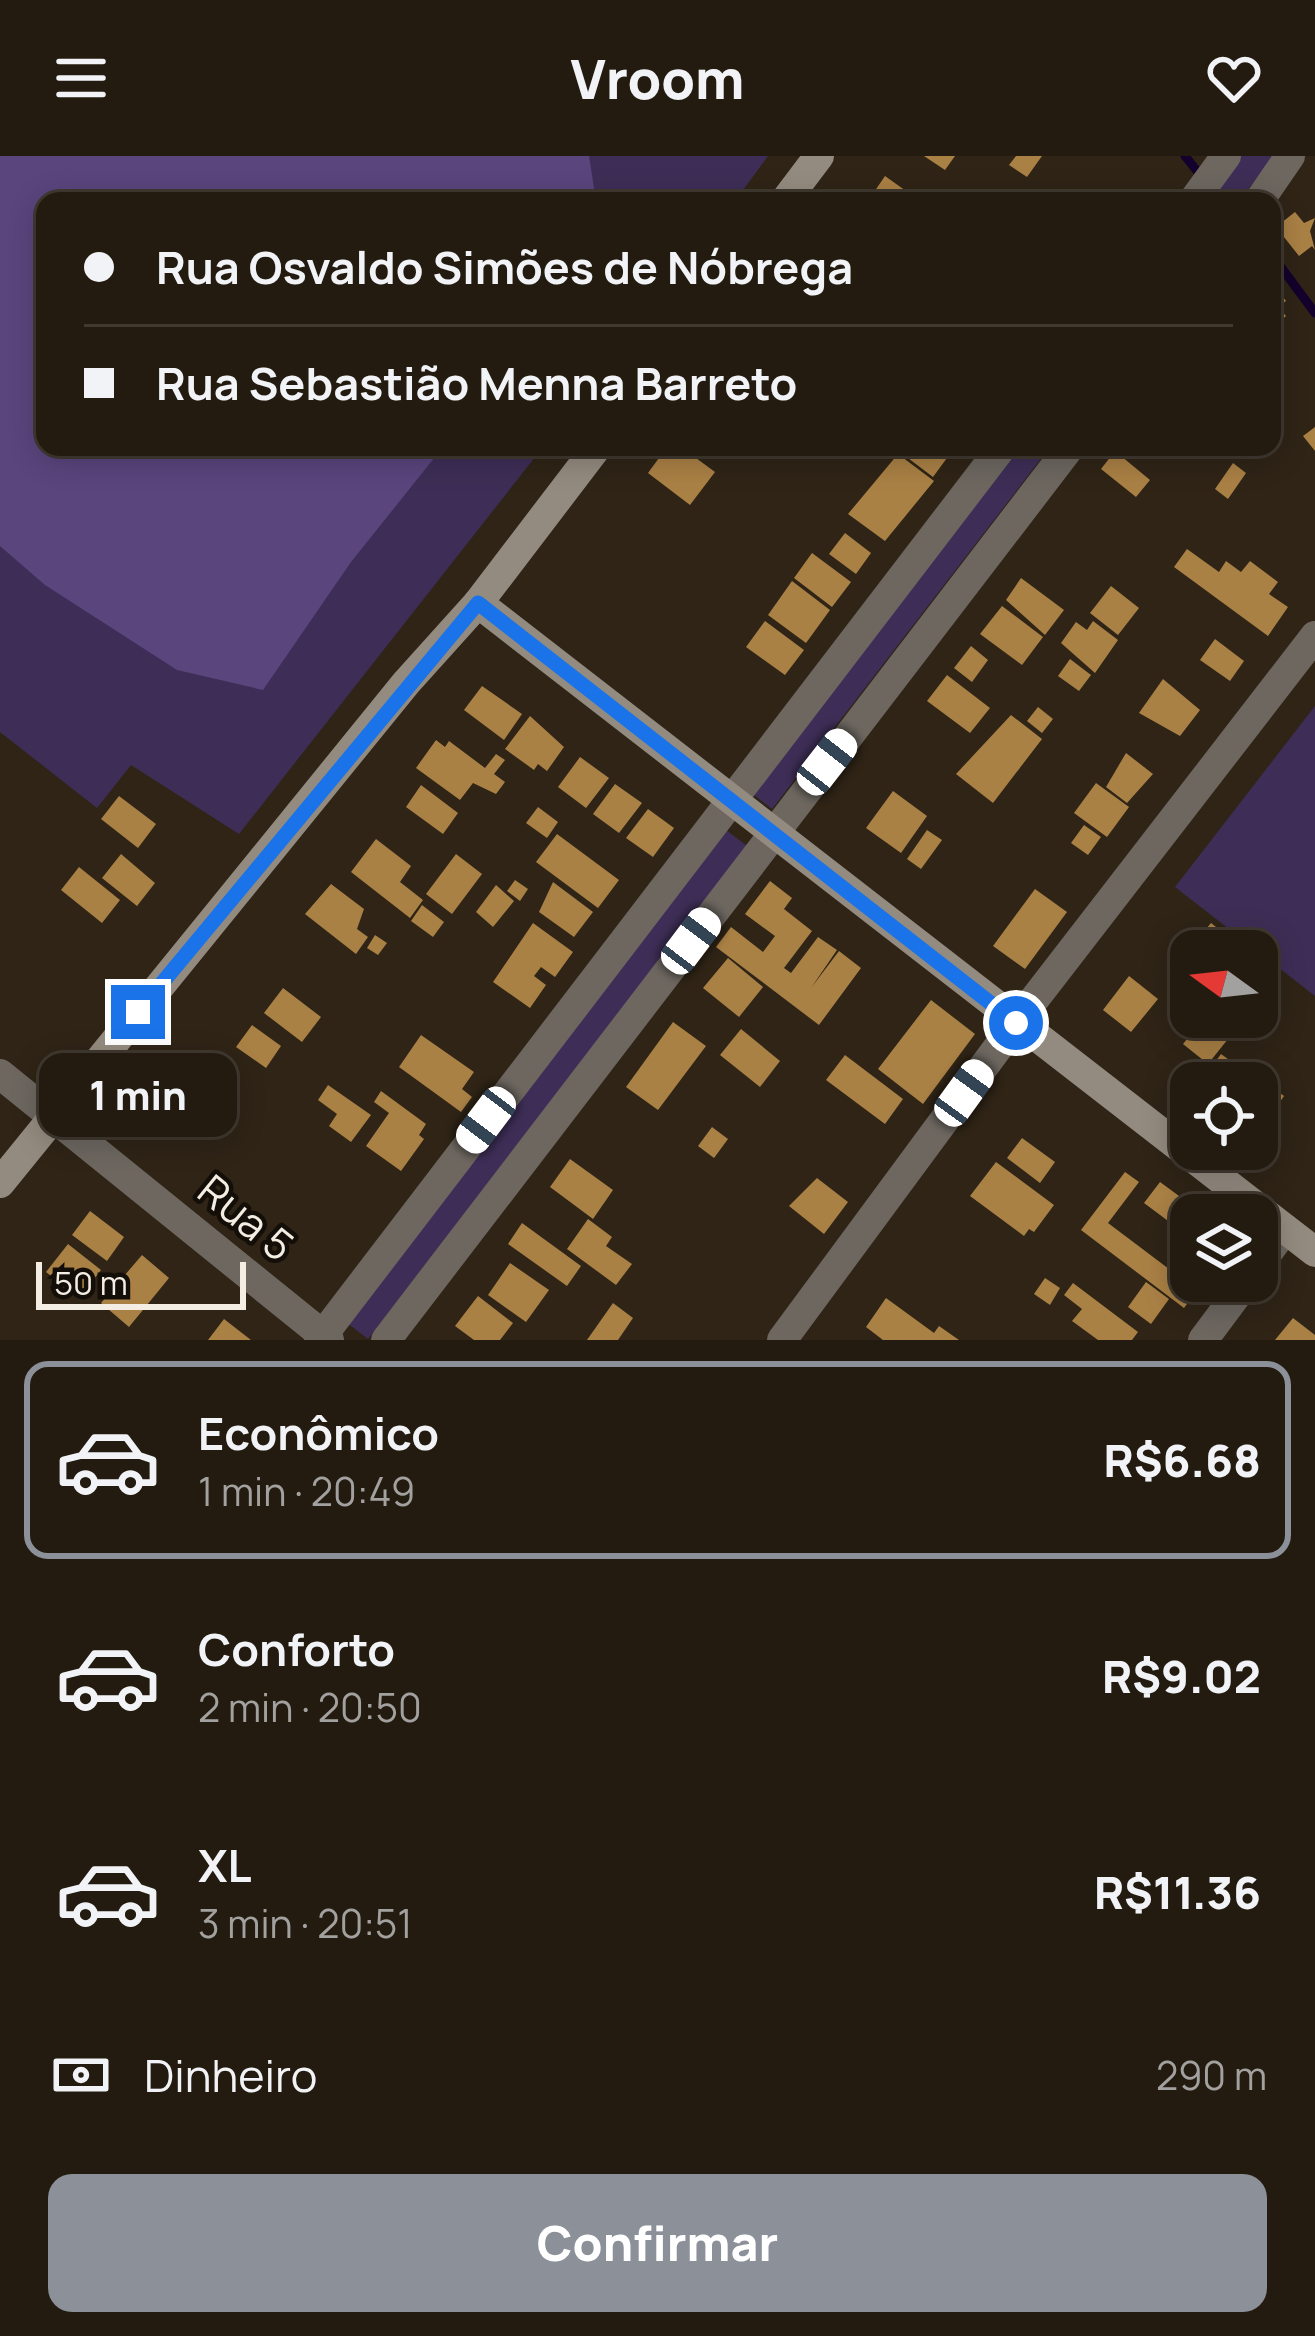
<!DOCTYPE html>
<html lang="pt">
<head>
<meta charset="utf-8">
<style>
	:root { --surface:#231b10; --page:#2b2419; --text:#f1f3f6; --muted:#a3a19f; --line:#403930; --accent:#8c9099 }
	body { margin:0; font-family:Manrope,sans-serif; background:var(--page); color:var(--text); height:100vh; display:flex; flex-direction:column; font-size:45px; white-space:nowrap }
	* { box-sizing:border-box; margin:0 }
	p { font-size:39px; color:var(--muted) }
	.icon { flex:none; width:66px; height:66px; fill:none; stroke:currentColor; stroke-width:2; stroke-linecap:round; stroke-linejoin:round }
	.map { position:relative; height:1184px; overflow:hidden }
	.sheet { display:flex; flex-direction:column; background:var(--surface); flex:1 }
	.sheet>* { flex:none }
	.guide { position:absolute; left:36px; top:36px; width:1245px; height:264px; border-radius:24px; box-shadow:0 6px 30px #0003,0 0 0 3px var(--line); display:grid; align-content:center; height:264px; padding:0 48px; background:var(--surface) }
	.needle { width:78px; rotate:285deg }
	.fabs { position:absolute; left:1170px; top:774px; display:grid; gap:24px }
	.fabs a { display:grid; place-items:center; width:108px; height:108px; border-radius:24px; background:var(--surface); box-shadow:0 6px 30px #0003,0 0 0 3px var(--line); font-size:60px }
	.scale { position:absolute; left:36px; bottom:30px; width:210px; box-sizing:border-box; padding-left:12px; border:6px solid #f4ede3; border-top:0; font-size:33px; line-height:42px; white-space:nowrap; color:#f4ede3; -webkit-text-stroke:9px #130f08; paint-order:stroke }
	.end { position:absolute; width:54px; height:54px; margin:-27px; border:15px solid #1a73e8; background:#fff; box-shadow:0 0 0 6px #fff }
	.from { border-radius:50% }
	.bubble { position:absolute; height:84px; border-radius:24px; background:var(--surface); box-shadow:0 6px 30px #0003,0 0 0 3px var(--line); font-size:39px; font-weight:800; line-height:84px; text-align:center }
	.car { position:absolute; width:36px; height:72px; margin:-36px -18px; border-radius:15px; box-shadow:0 0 9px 3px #0007; background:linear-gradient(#fff 24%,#345 0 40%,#fff 0 76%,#345 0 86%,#fff 0) }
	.guide b { display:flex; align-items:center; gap:42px; height:114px; font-size:45px }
	.guide b+b { border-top:3px solid var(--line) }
	.guide i { width:30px; height:30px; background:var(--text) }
	ul { padding:21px 0 0; list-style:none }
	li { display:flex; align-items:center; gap:36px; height:198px; margin:0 24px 18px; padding:0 24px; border:6px solid transparent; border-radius:24px }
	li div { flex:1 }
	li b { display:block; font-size:45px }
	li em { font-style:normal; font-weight:800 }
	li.on { border-color:var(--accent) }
	li>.icon { width:108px; height:108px; stroke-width:1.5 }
	.pay { display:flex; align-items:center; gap:30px; height:132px; padding:0 48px; font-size:45px }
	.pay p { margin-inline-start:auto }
	.button { display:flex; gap:24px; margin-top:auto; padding:24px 48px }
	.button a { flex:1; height:138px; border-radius:24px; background:var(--accent); color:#fff; font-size:48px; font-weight:800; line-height:138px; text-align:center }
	header { display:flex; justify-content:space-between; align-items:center; height:156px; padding:0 48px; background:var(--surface); font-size:54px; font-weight:800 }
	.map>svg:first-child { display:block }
	.green { fill:#3e2e57 }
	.forest { fill:#5a457d }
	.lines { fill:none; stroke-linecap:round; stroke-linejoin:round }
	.stream { stroke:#14002c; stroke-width:9 }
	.building { fill:#aa8145 }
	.minor { stroke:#6d6760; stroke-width:30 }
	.secondary { stroke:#948b80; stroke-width:30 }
	.route { stroke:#1a73e8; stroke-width:15 }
	.labels { text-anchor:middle; stroke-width:9; stroke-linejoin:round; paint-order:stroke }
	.street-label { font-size:42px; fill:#f4ede3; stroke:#130f08 }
</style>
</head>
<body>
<header><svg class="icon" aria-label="menu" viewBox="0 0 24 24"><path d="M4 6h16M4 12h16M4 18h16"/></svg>Vroom<svg class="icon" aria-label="heart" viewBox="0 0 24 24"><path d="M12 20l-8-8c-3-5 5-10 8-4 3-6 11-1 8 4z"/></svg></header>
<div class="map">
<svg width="1315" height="1184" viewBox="0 0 1315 1184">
	<rect width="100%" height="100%" fill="#2f2416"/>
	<!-- green -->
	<g class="green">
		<polygon points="0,0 768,0 735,45 45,45 45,291 543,291 239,678 131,609 97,652 0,576"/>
		<polygon points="1238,0 1274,0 1239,45 1203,45"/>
		<polygon points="1014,291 1050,291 772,653 749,635"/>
		<polygon points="1315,550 1315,840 1175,731"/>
		<polygon points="721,670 747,690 368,1183 342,1163"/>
	</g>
	<!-- forest -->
	<polygon class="forest" points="0,0 589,0 596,45 45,45 45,291 443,291 351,406 263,534 177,514 45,429 0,390"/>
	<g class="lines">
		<!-- stream -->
		<g class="stream">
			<polyline points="1185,0 1221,45"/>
			<polyline points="1272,99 1315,157"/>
		</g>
	</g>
	<!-- building -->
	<g class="building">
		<polygon points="924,0 955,0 945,14"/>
		<polygon points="1016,0 1042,0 1027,21 1009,9"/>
		<polygon points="885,20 920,45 868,45"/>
		<polygon points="1295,56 1304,67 1315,62 1310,75 1315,94 1312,90 1299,100 1276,71"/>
		<polygon points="1272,126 1286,145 1278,151 1286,160 1278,167 1272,159"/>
		<polygon points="1315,271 1315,295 1303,280"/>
		<polygon points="667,291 681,291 715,316 690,349 648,317"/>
		<polygon points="904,291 955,291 933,321 900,296"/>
		<polygon points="1149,291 1189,291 1181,302 1171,295 1166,303"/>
		<polygon points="1115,295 1150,324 1136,341 1101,313"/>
		<polygon points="898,298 934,325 885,385 848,358"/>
		<polygon points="1233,307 1246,317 1228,343 1215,333"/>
		<polygon points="845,377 871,397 856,418 829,398"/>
		<polygon points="1187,393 1219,416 1226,405 1241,416 1250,405 1278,426 1269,438 1288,451 1268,480 1174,411"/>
		<polygon points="812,397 851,426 832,451 794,422"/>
		<polygon points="1021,422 1064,454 1045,479 1006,444"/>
		<polygon points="792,425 830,454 806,487 768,459"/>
		<polygon points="1111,430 1139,452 1118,479 1090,457"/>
		<polygon points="1002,450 1043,481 1022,509 980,478"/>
		<polygon points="765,465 804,494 785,519 746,491"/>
		<polygon points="1093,465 1118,484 1095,517 1061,487 1076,466 1087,474"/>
		<polygon points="1215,483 1244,505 1230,525 1200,504"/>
		<polygon points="971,490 988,504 972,526 954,512"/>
		<polygon points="1070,503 1091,519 1079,535 1058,520"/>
		<polygon points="947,519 990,552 970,577 927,545"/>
		<polygon points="1163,523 1200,554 1180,580 1139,557"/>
		<polygon points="482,530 522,558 504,584 464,554"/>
		<polygon points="1038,551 1053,563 1042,577 1027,565"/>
		<polygon points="1011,559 1042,583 993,647 956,618"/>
		<polygon points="530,560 564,591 547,615 538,608 534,614 505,593"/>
		<polygon points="436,584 445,591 449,585 485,612 496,598 505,604 494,618 505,626 496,638 473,627 460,644 416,612"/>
		<polygon points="1126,597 1153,618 1127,647 1106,631"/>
		<polygon points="580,601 609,622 586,652 558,631"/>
		<polygon points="1096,627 1129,651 1107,681 1074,657"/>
		<polygon points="615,628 642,647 619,677 593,658"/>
		<polygon points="421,629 458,657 443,678 406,651"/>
		<polygon points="893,635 927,660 901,697 866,672"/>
		<polygon points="119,640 156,668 138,692 101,663"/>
		<polygon points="538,651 558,666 547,682 526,667"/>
		<polygon points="648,653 674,672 653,701 626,682"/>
		<polygon points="1084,669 1101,681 1088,699 1071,687"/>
		<polygon points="927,674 942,684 921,713 907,703"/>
		<polygon points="557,678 619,724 598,752 536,706"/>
		<polygon points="376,683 411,710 400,726 423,744 410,762 351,716"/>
		<polygon points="121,698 155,727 137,750 102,722"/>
		<polygon points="456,698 482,718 452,758 426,738"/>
		<polygon points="79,711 120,744 102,767 61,734"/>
		<polygon points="515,724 528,733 520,745 507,735"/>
		<polygon points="770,725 792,742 784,753 812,775 784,812 791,817 818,781 837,794 811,832 839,795 861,812 819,869 716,791 731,771 763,796 775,780 745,758"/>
		<polygon points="553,726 593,756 574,781 539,756"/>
		<polygon points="331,728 364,753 357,773 368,781 356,798 305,758"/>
		<polygon points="496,729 514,745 493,771 476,756"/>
		<polygon points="1035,733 1067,756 1025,813 993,790"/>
		<polygon points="422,749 444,766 433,781 411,765"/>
		<polygon points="533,767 573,796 555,821 541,811 534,820 546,829 530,852 493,826"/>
		<polygon points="1211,767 1246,795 1200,795 1193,789"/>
		<polygon points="375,779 387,787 378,799 367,792"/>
		<polygon points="728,802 763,831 739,861 703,832"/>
		<polygon points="1129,820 1158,843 1131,876 1103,854"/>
		<polygon points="283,832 321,861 302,886 264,857"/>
		<polygon points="931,844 975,878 923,948 878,913"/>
		<polygon points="1205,861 1222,861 1236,873 1208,908 1183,888"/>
		<polygon points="673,866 706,890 658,954 626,931"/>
		<polygon points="252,869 281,890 266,912 236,891"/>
		<polygon points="741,873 780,905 760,931 720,899"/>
		<polygon points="421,879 474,916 462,933 472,941 461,956 399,911"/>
		<polygon points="1221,898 1246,916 1238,927 1200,927"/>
		<polygon points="845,899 903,943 885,968 826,924"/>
		<polygon points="1261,923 1284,940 1257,978 1257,929"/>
		<polygon points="328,929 371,959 351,986 329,970 337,958 318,944"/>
		<polygon points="381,935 426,968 419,979 424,983 401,1015 366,990 389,957 374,946"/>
		<polygon points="712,971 728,983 714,1002 698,990"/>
		<polygon points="1022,982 1055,1006 1040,1027 1007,1002"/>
		<polygon points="570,1003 613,1034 593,1063 550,1031"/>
		<polygon points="996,1006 1054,1049 1034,1076 1029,1073 1024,1080 970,1040"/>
		<polygon points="1125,1016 1139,1026 1108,1067 1181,1122 1191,1109 1191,1125 1204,1125 1184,1152 1081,1074"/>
		<polygon points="817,1022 848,1046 824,1078 789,1050"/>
		<polygon points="1160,1026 1205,1059 1191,1059 1191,1082 1144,1047"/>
		<polygon points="90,1055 124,1081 107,1105 72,1079"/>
		<polygon points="588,1063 612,1081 606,1090 632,1108 616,1129 567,1093"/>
		<polygon points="522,1067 581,1110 567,1130 508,1088"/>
		<polygon points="68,1088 101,1114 79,1142 46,1116"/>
		<polygon points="142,1099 169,1122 129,1171 101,1147"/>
		<polygon points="510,1107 549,1134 526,1166 488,1139"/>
		<polygon points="1045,1122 1060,1132 1050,1149 1034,1138"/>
		<polygon points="1146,1126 1169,1143 1151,1168 1128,1151"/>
		<polygon points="1073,1127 1138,1176 1132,1184 1098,1184 1072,1165 1082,1153 1064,1139"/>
		<polygon points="478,1140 513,1167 500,1184 474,1184 455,1170"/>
		<polygon points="886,1142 934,1177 939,1170 959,1184 883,1184 866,1171"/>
		<polygon points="613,1147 633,1162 618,1184 587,1184"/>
		<polygon points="1293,1162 1315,1179 1315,1184 1275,1184"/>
		<polygon points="224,1163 251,1184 208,1184"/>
	</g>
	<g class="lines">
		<!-- minor -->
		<g class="minor">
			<polyline points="1193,45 1226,0"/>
			<polyline points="1259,45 1290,0"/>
			<polyline points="0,918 329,1184"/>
			<polyline points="1257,1111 1285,1073"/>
			<polyline points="319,1184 1002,291"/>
			<polyline points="386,1184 1070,291"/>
			<polyline points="782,1184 1016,867 1315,480"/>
			<polyline points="1203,1184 1247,1125"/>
		</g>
		<!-- secondary -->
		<g class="secondary">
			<polyline points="785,45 819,0"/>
			<polyline points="478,447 1315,1096"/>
			<polyline points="0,1027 406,527 478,447 597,291"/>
		</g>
	</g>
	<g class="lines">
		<!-- route -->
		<polyline class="route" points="138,856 478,447 1016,867"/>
	</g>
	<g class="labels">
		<!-- street labels -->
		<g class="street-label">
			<text transform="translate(246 1062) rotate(39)" y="15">Rua 5</text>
		</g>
	</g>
</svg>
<div class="fabs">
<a><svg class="needle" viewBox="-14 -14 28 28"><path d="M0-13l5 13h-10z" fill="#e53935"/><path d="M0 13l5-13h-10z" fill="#a3a19f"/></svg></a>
<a><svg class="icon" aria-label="locate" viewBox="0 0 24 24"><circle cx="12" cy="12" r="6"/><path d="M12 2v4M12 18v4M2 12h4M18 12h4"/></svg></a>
<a><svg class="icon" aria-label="layers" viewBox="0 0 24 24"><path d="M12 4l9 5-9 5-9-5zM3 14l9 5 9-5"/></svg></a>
</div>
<div class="scale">50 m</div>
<i class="end from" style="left:1016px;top:867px"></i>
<i class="end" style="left:138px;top:856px"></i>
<div class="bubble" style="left:39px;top:897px;width:198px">1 min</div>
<i class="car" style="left:827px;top:606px;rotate:38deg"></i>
<i class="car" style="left:691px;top:785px;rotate:37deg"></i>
<i class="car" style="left:964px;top:937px;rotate:36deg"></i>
<i class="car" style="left:486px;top:964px;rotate:217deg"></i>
<div class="guide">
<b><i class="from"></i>Rua Osvaldo Simões de Nóbrega</b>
<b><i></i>Rua Sebastião Menna Barreto</b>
</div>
</div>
<section class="sheet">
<ul>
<li class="on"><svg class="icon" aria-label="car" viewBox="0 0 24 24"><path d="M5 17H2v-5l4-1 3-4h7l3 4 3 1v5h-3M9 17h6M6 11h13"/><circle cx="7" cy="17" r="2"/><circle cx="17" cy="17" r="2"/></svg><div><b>Econômico</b><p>1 min · 20:49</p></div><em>R$6.68</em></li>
<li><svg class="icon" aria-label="car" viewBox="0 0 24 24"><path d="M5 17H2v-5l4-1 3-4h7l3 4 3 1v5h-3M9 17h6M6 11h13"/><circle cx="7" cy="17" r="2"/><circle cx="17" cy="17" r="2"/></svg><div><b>Conforto</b><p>2 min · 20:50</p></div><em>R$9.02</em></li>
<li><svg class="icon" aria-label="car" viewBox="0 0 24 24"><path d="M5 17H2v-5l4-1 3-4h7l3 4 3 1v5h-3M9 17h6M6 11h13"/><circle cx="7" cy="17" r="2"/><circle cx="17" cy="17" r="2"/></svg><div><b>XL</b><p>3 min · 20:51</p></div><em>R$11.36</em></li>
</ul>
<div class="pay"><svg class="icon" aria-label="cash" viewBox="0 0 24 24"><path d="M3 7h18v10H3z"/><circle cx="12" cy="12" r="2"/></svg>Dinheiro<p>290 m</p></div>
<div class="button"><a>Confirmar</a></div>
</section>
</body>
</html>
